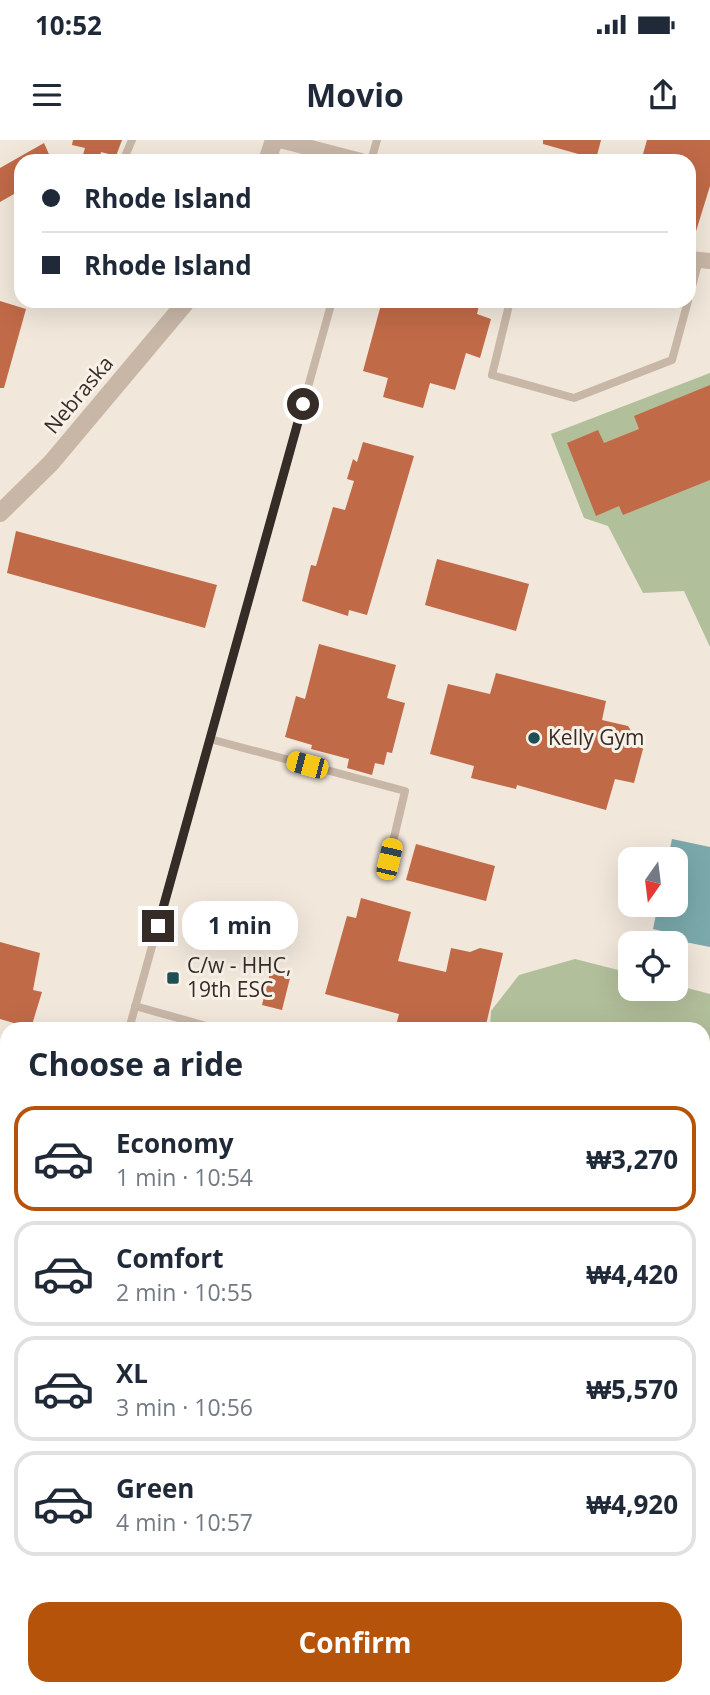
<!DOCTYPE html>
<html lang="en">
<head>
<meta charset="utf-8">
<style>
	:root { --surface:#fff; --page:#f2f2f3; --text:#1f2937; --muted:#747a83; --line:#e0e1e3; --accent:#b45309 }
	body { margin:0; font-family:"Open Sans",sans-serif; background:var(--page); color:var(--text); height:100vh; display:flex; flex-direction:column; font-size:26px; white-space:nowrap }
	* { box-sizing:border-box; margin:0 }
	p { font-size:23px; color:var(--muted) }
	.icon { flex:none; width:38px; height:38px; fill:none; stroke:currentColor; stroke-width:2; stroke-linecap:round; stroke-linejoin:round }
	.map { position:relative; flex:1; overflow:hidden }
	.panel { position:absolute; left:0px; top:882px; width:710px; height:674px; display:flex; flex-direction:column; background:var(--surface); border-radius:21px 21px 0 0; box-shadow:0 7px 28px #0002 }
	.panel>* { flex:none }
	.guide { position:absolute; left:14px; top:14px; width:682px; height:154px; border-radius:21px; box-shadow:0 7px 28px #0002; display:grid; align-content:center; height:154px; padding:0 28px; background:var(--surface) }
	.needle { width:46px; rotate:194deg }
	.tools { position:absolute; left:618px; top:707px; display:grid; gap:14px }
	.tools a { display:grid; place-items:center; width:70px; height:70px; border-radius:14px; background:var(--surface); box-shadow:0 7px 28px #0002; font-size:35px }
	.end { position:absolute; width:32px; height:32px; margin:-16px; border:9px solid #352c27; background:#fff; box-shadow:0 0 0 4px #fff }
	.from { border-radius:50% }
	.bubble { position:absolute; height:49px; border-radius:21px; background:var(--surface); box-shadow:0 7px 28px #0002; font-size:23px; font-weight:700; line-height:49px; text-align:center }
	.car { position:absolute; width:21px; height:42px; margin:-21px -10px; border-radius:9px; box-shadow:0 0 5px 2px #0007; background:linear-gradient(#f5c518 24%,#345 0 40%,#f5c518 0 76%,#345 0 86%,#f5c518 0) }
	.guide b { display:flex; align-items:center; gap:24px; height:66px; font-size:26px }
	.guide b+b { border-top:2px solid var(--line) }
	.guide i { width:18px; height:18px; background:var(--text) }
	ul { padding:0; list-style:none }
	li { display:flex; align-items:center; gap:21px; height:105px; margin:0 14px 10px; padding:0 14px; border:4px solid var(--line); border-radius:21px }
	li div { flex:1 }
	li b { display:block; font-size:26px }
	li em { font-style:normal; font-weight:700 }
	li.active { border-color:var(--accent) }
	li>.icon { width:63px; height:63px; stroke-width:1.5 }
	h2 { padding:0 28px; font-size:32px; line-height:84px }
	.button { display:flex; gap:14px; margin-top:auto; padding:14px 28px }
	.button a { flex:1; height:80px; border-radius:21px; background:var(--accent); color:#fff; font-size:28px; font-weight:700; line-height:80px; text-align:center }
	.status { display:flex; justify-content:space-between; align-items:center; height:49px; padding:0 35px; background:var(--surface); direction:ltr }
	.status svg { height:19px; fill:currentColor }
	header { display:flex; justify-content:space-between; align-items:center; height:91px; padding:0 28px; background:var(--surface); font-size:32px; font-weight:700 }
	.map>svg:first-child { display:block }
	.green { fill:#b2bf9b }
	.water { fill:#7ba9ac }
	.building { fill:#c16a48 }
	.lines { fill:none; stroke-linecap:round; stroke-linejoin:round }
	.path { stroke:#b4a191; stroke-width:3.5; stroke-dasharray:3.5 3.5; stroke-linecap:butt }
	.service { stroke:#c8b7a7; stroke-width:8 }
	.minor { stroke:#c8b7a7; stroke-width:16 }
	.tertiary { stroke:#c8b7a7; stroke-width:18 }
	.route { stroke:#352c27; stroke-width:9 }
	.poi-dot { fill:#1f4f55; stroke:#f8f1e7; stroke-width:2.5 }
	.labels { text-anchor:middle; stroke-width:6; stroke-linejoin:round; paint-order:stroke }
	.street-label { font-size:21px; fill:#352c27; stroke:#f8f1e7 }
	.poi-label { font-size:21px; fill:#352c27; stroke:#f8f1e7; text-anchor:start }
</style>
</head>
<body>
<div class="status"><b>10:52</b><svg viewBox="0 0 49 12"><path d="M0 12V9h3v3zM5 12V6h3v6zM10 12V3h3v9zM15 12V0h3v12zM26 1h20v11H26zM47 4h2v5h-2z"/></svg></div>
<header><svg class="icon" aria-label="menu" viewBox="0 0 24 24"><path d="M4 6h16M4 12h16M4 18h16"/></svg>Movio<svg class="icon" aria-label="share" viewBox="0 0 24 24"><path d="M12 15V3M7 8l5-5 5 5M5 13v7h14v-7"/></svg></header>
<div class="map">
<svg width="710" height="1555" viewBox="0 0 710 1555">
	<rect width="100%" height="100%" fill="#f1e7db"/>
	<!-- green -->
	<g class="green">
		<polygon points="710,233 710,507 684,451 643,453 608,386 584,378 551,294"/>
		<polygon points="575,819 630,833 630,849 676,849 676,845 710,854 710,1162 704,1160 704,889 490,889 491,871 519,835"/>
		<polygon points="704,1170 710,1171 710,1526 704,1524"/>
	</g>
	<!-- water -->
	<polygon class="water" points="672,699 710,707 710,807 680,801 679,795 653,789 658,765 676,765 676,719 668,719"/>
	<!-- building -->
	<g class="building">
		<polygon points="73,0 122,0 116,16 101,12 99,21 82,18 85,8 72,5"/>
		<polygon points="543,0 601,0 596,19 543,4"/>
		<polygon points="647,0 710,0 710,46 693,101 690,100 690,21 641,21"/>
		<polygon points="44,3 52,21 21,21 21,50 0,62 0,28"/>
		<polygon points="0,161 26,169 4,248 0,248"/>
		<polygon points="382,161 480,161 477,174 491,179 480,218 466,213 455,250 430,243 423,268 383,257 388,238 363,231"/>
		<polygon points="710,245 710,340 623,375 619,366 596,376 567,303 598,290 604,303 639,289 634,276"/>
		<polygon points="363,302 414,316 367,475 349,470 348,476 302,461 311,425 316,426 333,367 345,370 354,341 347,339 353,319 357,322"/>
		<polygon points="16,391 217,445 205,488 7,433"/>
		<polygon points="437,419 529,444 516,491 425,465"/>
		<polygon points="319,504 396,525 387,558 405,563 392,613 387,612 384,625 375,623 372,635 347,628 349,619 311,609 312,605 285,597 296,556 305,559"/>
		<polygon points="496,533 606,561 602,580 628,586 643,609 634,643 615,639 606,670 517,645 516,649 471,638 474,626 430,614 448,544 490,554"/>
		<polygon points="416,704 495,726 486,761 406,740"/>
		<polygon points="361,758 411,772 398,821 446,832 451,808 470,812 480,808 503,813 485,889 395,889 399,874 325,854 347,776 356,778"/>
		<polygon points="0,802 40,813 33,850 42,852 31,888 0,879"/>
		<polygon points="270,833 290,838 282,870 262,865"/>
	</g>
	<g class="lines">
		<!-- path -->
		<g class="path">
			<polyline points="704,1272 710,1273"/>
			<polyline points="704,1366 710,1368"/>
		</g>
		<!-- service -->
		<g class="service">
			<polyline points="123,21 132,0"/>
			<polyline points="371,21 377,0"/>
			<polyline points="690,154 699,120"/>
			<polyline points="510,161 492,235 574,258 672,220 688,161"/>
			<polyline points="210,599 405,651 389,719"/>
			<polyline points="135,866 217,889"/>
			<polyline points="129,889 332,161"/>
			<polyline points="0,1151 7,1153"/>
			<polyline points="704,1340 710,1342"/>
			<polyline points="0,1377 7,1365"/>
			<polyline points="0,1423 7,1385"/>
		</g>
		<!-- minor -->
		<g class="minor">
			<polyline points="280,0 361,21"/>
			<polyline points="690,119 710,121"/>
			<polyline points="704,1541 710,1543"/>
		</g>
		<!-- tertiary -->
		<g class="tertiary">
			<polyline points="267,21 274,0"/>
			<polyline points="0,373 51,323 187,161"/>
			<polyline points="0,1019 7,1021"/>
		</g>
	</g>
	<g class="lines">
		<!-- route -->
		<polyline class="route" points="158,786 303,264"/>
	</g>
	<!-- markers -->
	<g class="poi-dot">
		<circle cx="534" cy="598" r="7"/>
		<rect x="166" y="831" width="14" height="14" rx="3.5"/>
	</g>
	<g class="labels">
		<!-- street labels -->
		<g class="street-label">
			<text transform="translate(79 255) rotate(-50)" y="7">Nebraska</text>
		</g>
		<!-- poi labels -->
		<g class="poi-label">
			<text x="548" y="605">Kelly Gym</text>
			<text x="187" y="833">C/w - HHC,<tspan x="187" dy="24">19th ESC</tspan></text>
		</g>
	</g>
</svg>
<div class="tools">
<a><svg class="needle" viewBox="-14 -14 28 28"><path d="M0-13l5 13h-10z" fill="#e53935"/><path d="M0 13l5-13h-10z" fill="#747a83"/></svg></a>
<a><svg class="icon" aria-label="locate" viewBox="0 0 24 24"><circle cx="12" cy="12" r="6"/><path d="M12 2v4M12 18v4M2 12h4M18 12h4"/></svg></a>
</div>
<i class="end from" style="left:303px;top:264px"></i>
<i class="end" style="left:158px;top:786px"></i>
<div class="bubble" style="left:182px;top:761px;width:116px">1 min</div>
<i class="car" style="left:307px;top:625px;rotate:285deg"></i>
<i class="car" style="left:389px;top:719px;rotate:13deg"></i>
<div class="guide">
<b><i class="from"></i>Rhode Island</b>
<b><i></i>Rhode Island</b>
</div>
<section class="panel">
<h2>Choose a ride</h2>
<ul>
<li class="active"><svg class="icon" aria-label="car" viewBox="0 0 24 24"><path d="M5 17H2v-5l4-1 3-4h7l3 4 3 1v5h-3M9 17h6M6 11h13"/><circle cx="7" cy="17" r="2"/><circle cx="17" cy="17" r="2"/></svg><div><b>Economy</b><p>1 min · 10:54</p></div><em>₩3,270</em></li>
<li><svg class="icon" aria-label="car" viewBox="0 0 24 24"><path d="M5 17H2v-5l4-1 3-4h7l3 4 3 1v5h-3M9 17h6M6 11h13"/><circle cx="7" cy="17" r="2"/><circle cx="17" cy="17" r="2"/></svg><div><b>Comfort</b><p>2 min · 10:55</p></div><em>₩4,420</em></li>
<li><svg class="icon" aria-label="car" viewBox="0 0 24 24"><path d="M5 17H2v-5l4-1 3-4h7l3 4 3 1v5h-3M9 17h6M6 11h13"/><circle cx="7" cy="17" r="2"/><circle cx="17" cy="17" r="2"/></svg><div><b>XL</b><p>3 min · 10:56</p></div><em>₩5,570</em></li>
<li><svg class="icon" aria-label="car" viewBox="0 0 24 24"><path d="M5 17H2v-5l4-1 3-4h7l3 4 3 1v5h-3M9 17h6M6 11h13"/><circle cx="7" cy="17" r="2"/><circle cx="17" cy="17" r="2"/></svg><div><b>Green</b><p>4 min · 10:57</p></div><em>₩4,920</em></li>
</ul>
<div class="button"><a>Confirm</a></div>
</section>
</div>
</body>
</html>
